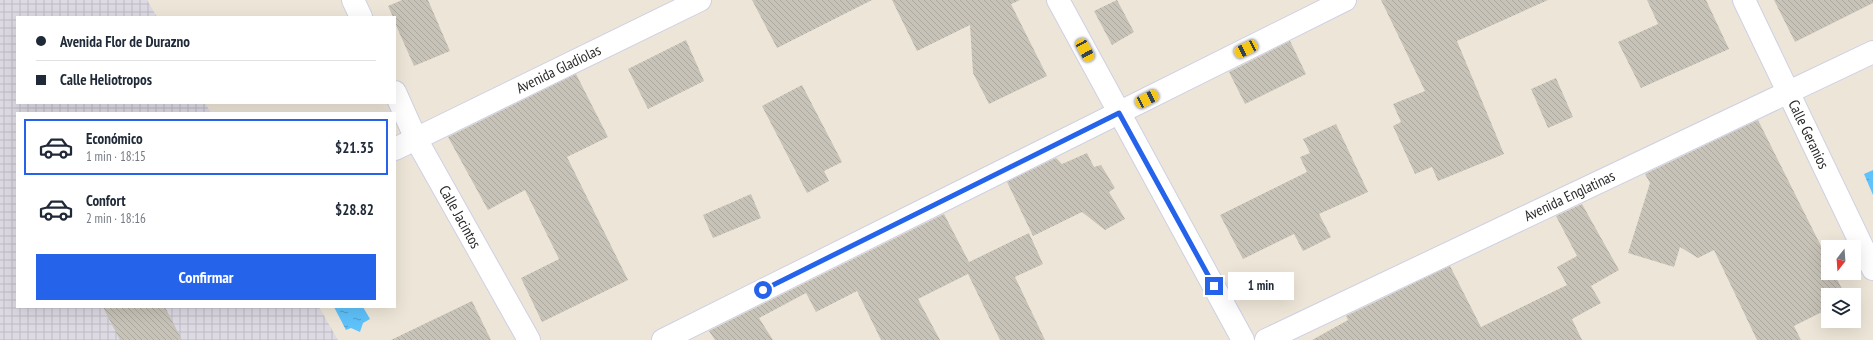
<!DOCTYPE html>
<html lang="es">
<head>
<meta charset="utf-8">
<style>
	:root { --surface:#fff; --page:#f6f6f7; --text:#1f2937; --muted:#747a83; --line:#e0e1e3; --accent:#2563eb }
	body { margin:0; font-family:"PT Sans Narrow",sans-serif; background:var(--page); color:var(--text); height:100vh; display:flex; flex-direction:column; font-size:15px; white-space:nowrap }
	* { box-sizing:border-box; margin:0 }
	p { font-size:13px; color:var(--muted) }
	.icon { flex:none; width:22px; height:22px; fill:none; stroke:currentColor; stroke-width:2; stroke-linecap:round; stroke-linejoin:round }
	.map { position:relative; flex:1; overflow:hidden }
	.panel { position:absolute; left:16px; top:112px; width:380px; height:196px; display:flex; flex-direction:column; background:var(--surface); border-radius:0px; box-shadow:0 4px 16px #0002 }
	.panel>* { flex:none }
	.banner { position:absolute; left:16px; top:16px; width:380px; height:88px; border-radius:0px; box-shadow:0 4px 16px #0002; display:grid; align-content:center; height:88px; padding:0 20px; background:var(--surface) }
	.needle { width:26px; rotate:197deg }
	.buttons { position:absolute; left:1821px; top:240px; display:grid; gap:8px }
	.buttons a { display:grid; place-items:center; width:40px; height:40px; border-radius:0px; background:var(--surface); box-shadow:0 4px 16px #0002; font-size:20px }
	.end { position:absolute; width:18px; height:18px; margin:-9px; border:5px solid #2563eb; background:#fff; box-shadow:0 0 0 2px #fff }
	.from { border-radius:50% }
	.bubble { position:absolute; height:28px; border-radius:0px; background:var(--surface); box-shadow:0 4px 16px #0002; font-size:13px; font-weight:700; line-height:28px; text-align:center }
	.car { position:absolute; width:12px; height:24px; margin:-12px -6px; border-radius:5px; box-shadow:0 0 3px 1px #0007; background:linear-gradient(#f5c518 24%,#345 0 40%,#f5c518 0 76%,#345 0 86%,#f5c518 0) }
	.banner b { display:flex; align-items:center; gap:14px; height:38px; font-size:15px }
	.banner b+b { border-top:1px solid var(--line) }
	.banner i { width:10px; height:10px; background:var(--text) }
	ul { padding:7px 0 0; list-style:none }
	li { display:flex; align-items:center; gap:12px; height:56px; margin:0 8px 6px; padding:0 12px; border:2px solid transparent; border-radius:0px }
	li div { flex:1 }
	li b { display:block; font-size:15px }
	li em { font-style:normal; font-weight:700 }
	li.current { border-color:var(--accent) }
	li>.icon { width:36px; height:36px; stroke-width:1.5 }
	.button { display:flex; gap:8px; margin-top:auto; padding:8px 20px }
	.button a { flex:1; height:46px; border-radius:0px; background:var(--accent); color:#fff; font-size:16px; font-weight:700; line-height:46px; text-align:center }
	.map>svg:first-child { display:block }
	.industrial { fill:url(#industrial-grid) }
	.water { fill:url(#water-ripples) }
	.building { fill:url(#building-back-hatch) }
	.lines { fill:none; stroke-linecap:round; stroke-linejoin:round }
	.minor-casing { stroke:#ced0e4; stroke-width:24 }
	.minor { stroke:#fff; stroke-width:22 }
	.route { stroke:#2563eb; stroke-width:5 }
	.labels { text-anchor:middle; stroke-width:4; stroke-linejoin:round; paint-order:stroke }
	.street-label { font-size:15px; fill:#292929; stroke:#fff }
</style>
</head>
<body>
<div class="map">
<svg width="1873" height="340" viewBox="0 0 1873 340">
	<defs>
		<pattern id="industrial-grid" width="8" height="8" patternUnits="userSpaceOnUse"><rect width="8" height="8" fill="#dedae4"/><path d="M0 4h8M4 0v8" fill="none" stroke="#bebbc4"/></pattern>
		<pattern id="water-ripples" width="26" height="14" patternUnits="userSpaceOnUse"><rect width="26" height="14" fill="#5fc2fb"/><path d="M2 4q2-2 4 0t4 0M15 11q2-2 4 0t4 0" fill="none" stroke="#4e9ecb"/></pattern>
		<pattern id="building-back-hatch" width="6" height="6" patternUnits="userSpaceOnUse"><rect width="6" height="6" fill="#c8c3b8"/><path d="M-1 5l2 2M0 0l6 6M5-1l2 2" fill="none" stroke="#aca89e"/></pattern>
	</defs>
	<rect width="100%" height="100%" fill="#ede6d8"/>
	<!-- industrial -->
	<polygon class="industrial" points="0,0 147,0 157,17 17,17 17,103 205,103 211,113 17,113 17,307 319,307 338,340 0,340"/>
	<!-- water -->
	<g class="water">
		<polygon points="1873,170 1873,195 1864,174"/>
		<polygon points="334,307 363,307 370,319 363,323 360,332 351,328 346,330"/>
	</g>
	<!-- building -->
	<g class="building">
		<polygon points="402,0 428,0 450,51 414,66 395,23 395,17 393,17 388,6"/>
		<polygon points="752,0 872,0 777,48"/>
		<polygon points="892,0 1020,0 1011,4 1047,76 989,104 973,73 970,25 917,51"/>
		<polygon points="1117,0 1134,32 1112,45 1094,11"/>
		<polygon points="1381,0 1548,0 1457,41 1504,154 1438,181 1432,167 1415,174 1393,126 1401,122 1393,104 1425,91"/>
		<polygon points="1647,0 1706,0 1729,49 1641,88 1618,42 1658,24"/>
		<polygon points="1774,0 1873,0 1873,3 1795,42"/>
		<polygon points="686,40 704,81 648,109 628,69"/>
		<polygon points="1290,41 1306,74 1245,104 1229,72"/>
		<polygon points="576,74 608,137 567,157 628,280 542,322 521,278 559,259 525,190 488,210 448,137"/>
		<polygon points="1556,78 1573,117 1548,128 1531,89"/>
		<polygon points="802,85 842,162 824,171 829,181 807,193 762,106"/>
		<polygon points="1758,120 1828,260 1828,273 1834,273 1845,295 1828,295 1828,309 1794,326 1801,340 1757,340 1714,250 1698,258 1680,247 1674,267 1628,253 1650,183 1645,174"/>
		<polygon points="1336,124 1368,192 1319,214 1331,237 1303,251 1294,234 1243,259 1220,215 1307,172 1300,157 1310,153 1303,139"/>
		<polygon points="1087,153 1094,167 1101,165 1115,188 1109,192 1125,219 1105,230 1082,212 1033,236 1007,182 1056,158 1062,164"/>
		<polygon points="751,194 761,218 713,238 703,215"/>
		<polygon points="1582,204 1619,270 1591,286 1601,303 1572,319 1582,340 1312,340 1348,320 1346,316 1450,266 1481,327 1567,285 1557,267 1577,256 1556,216"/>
		<polygon points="944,214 969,262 1029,233 1043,264 1015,277 1045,340 1000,340 968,274 918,299 940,340 881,340 857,291 816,312 806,293 759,318 773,340 715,340 709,331"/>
		<polygon points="472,301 491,340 391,340"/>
		<polygon points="103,307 165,307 182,340 120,340"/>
	</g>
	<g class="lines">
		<defs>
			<g id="minor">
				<polyline points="353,0 361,17"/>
				<polyline points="1058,0 1243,340"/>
				<path id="s1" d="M1744 0 1873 269"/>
				<path id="s2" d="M395 92 416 139 529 340"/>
				<path id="s3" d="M395 149 700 0"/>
				<polyline points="663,340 1345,0"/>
				<path id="s4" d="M1266 340 1873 52"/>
			</g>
		</defs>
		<!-- minor casing -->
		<use href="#minor" class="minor-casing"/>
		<!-- minor -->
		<use href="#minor" class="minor"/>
	</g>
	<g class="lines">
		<!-- route -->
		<polyline class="route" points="763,290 1119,113 1214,286"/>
	</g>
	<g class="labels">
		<!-- street labels -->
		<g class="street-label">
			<text dy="5" stroke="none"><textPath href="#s3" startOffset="182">Avenida Gladiolas</textPath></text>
			<text dy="5" stroke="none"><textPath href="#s1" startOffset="149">Calle Geranios</textPath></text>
			<text dy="5" stroke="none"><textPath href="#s4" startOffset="336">Avenida Englatinas</textPath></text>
			<text dy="5" stroke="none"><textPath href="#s2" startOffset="141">Calle Jacintos</textPath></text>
		</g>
	</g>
</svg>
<div class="buttons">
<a><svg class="needle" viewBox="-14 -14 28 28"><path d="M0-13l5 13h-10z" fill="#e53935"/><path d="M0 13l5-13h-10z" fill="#747a83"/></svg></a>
<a><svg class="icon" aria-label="layers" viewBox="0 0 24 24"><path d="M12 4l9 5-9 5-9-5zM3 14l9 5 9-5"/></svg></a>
</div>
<i class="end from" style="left:763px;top:290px"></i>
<i class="end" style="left:1214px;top:286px"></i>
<div class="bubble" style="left:1228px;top:272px;width:66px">1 min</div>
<i class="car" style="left:1246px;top:49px;rotate:244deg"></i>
<i class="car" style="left:1085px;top:50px;rotate:151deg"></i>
<i class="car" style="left:1147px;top:99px;rotate:63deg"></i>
<div class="banner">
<b><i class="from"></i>Avenida Flor de Durazno</b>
<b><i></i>Calle Heliotropos</b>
</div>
<section class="panel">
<ul>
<li class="current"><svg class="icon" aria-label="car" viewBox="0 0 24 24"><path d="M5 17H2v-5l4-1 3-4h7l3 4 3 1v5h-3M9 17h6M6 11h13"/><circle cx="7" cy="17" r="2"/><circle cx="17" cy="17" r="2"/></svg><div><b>Económico</b><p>1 min · 18:15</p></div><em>$21.35</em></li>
<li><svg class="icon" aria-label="car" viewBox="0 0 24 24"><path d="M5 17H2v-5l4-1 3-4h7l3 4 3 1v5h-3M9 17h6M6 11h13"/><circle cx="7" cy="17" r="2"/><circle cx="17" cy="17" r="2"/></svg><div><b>Confort</b><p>2 min · 18:16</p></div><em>$28.82</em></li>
</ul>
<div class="button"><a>Confirmar</a></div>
</section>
</div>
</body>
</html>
